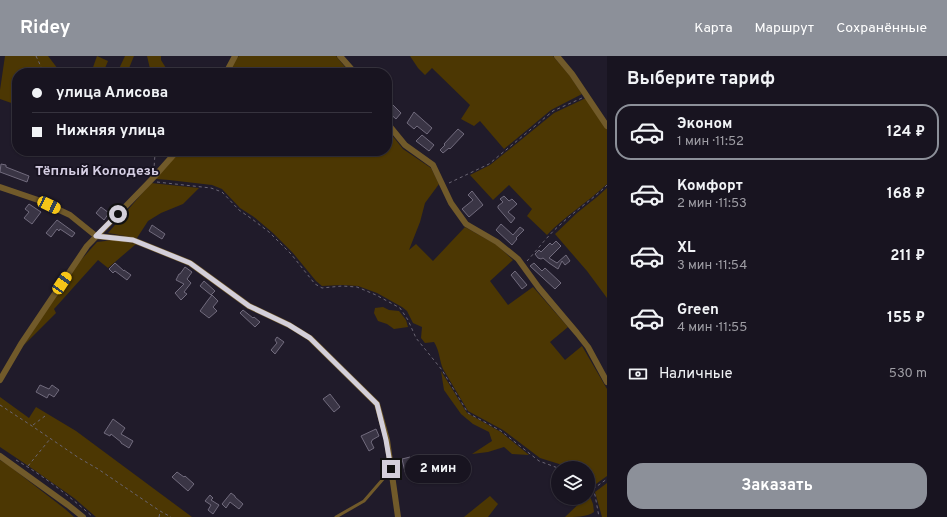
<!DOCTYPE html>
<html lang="ru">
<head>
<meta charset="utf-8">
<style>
	:root { --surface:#181420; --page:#25212d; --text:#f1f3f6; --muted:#9f9ea5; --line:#36333e; --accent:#8c9099 }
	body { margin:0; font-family:Overpass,sans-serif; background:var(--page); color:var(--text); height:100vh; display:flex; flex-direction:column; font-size:15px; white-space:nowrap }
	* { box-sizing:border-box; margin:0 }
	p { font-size:13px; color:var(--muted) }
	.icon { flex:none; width:22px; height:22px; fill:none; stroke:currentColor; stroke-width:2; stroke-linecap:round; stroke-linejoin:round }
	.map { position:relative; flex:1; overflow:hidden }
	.details { display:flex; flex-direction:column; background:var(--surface); width:340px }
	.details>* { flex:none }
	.guide { position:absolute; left:12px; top:12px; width:380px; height:88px; border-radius:16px; box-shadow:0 1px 3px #0004,0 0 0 1px var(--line); display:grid; align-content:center; height:88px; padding:0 20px; background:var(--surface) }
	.tools { position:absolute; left:551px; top:405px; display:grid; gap:8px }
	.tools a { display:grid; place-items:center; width:44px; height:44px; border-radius:50%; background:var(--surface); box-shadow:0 1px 3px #0004,0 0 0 1px var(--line); font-size:20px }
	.end { position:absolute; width:18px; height:18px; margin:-9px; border:5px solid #d3cfda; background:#111; box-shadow:0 0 0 2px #111 }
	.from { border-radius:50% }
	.bubble { position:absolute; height:28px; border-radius:14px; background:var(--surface); box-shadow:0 1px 3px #0004,0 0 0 1px var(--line); font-size:13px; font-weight:700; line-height:28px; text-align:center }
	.car { position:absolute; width:12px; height:24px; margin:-12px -6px; border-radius:5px; box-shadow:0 0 3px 1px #0007; background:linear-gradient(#f5c518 24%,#345 0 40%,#f5c518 0 76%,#345 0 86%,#f5c518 0) }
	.guide b { display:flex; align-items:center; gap:14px; height:38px; font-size:15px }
	.guide b+b { border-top:1px solid var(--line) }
	.guide i { width:10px; height:10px; background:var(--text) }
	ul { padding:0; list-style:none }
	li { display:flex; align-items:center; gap:12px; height:56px; margin:0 8px 6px; padding:0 12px; border:2px solid transparent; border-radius:16px }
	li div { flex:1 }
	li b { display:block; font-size:15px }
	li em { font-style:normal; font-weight:700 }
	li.selected { border-color:var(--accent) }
	li>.icon { width:36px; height:36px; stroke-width:1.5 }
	h2 { padding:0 20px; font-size:18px; line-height:48px }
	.pay { display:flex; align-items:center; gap:10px; height:44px; padding:0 20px; font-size:15px }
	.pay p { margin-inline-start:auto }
	.action { display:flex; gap:8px; margin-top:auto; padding:8px 20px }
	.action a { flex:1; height:46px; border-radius:16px; background:var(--accent); color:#fff; font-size:16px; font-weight:700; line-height:46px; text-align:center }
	header { display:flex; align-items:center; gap:24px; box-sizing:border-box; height:56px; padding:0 20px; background:var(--accent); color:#fff }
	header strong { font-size:19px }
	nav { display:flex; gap:22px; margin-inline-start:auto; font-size:14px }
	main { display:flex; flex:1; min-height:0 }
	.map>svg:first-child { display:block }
	.green { fill:#4c3703 }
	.building { fill:#3a3545; stroke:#716b7d }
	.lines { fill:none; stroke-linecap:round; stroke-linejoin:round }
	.path { stroke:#6a6573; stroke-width:1; stroke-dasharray:3 3; stroke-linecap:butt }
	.service { stroke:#715a2a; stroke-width:3 }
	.minor { stroke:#715a2a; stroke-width:6 }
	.route { stroke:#d3cfda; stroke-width:5 }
	.labels { text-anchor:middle; stroke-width:3.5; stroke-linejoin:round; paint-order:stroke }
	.quarter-label { font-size:14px; font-weight:bold; fill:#d6cfe4; stroke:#171220 }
</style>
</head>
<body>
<header>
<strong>Ridey</strong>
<nav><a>Карта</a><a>Маршрут</a><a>Сохранённые</a></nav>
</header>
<main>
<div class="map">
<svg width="607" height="461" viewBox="0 0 607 461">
	<rect width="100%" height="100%" fill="#201b2a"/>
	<!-- green -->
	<g class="green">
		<polygon points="5,0 48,0 61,17 17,17 17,49 0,43 0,34"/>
		<polygon points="97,0 108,5 103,17 91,17"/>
		<polygon points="125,0 134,0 127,17 117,17"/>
		<polygon points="147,0 161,0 161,4 169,17 151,17"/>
		<polygon points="239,0 336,0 350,17 228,17 234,5"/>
		<polygon points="410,0 553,0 570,20 582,38 551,54 504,93 480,65 474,70 461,63 470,49 432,12 425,19 418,12"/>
		<path d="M586 42 607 73V128C588 146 565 160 547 179L527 160 532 153 509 129 493 144 470 119 490 109 554 57Z"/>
		<path d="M387 73 403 93 431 112 439 128 425 147 420 166 409 194 416 188 433 205 465 171 497 189 513 204 490 225 508 249 533 231 568 271 550 286 565 304 582 290 607 333V420L596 428 588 421V412H572L540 402 503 374 468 355 443 313C439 303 440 296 434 286L425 287 421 282 422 271 413 267 407 255 402 251 377 237 358 230 342 229 322 230 316 225 293 197 273 177 254 161 240 152 222 133 212 129 169 124 157 123 156 122 180 95H387Z"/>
		<polygon points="151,127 199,132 183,148 161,157 148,165 137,182 108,177"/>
		<polygon points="607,132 607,242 587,215 555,178 577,157 597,141"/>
		<polygon points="113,184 136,188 108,212 98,204 54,253 56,257 24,289 73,213 97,186"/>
		<polygon points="383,251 389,254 399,255 406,264 408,271 394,273 387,268 378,265 374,257 375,252"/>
		<polygon points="441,315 467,357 501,376 529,399 512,398 504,391 488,396 472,398 492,385 489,376 473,368 461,358 444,334"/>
		<polygon points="0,341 29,362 36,351 76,375 192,461 96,461 74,442 27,409 0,391"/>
		<polygon points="0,404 8,409 65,453 74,461 0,461"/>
		<polygon points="607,427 607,461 602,461 595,436"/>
		<path d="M589 438 593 448 594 456C587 461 575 461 565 461L585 442H588V440Z"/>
		<polygon points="490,440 498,448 488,461 464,461"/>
	</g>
	<!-- building -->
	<g class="building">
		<polygon points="390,46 401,57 396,63 387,55 387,48"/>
		<polygon points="414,56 432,72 427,78 417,70 414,73 407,67"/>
		<polygon points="458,73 464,78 450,93 449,92 443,97 440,94 445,89 444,88"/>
		<polygon points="422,79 434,89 429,95 416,85"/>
		<polygon points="1,108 6,109 6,111 29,120 27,126 0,116"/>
		<polygon points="472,135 483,149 469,161 462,153 473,144 468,139"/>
		<polygon points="504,140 509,145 512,143 517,148 508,156 515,162 511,167 498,152 498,150 503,146 500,143"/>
		<polygon points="29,148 41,156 32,168 24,162 29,156 25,153"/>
		<polygon points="101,151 109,157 104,164 96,157"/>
		<polygon points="57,164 75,177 72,181 60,173 59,175 57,173 51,181 46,177"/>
		<polygon points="501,168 513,179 520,171 524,174 516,182 517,183 512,189 496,174"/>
		<polygon points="152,169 165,178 162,183 149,175"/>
		<polygon points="556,185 561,190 549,202 557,207 566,199 570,205 565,209 562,205 558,213 549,207 543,202 541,203 538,202 535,198 539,194 541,196 550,187 552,189"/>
		<polygon points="115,207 124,215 124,214 131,219 127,224 115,215 113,217 109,213"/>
		<polygon points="534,207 542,215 545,212 561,227 555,233 530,210"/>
		<polygon points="185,211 192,216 187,223 191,227 184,236 187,238 181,244 175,237 184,228 176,224 179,218 180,218"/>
		<polygon points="515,215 527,229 522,233 511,219"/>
		<polygon points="204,225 215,235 211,239 200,230"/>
		<polygon points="212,239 218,245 213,251 217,255 209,262 200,255 208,244"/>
		<polygon points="243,254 253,262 254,261 260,266 255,271 240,257"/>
		<polygon points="277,281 284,286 275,298 271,294 277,287 275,284"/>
		<polygon points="40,329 49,333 52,329 59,334 54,341 49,338 47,342 36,336"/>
		<polygon points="330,338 340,351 334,356 323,343"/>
		<polygon points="113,363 125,372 121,378 133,385 129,392 121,387 121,386 111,378 110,380 104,377"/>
		<polygon points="376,373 379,380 372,384 372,385 371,386 374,392 369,395 361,380"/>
		<polygon points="410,401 414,415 405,416 402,403"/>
		<polygon points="177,416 184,421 185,420 194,428 188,435 172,421"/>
		<polygon points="231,437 235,440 235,441 243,448 239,453 230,446 226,452 222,448"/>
		<polygon points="210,439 213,442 211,444 219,449 213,458 208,454 211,449 205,445"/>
	</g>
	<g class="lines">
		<!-- path -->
		<g class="path">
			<polyline points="36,0 44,17"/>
			<polyline points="154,95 155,98 154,112"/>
			<polyline points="157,126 211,132 222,136 239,154 252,163 269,176 291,198 315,228 322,232 342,230 357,231 376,239 400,252 408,264 416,282 442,314 468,357 501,375 539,405 558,412"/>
			<polyline points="449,127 489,108 553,55 582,42"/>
			<path d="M527 205C538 193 548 179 561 168 576 154 593 143 607 129"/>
			<polyline points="0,349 32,370 79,402 98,413 160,455 171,461"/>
			<polyline points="33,369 45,360"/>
			<path d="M16 404C44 420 69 440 93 461"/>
			<polyline points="28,410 50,383"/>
			<polyline points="588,428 591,430 595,439 599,461"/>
			<polyline points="593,433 607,423"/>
			<polyline points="159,461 160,456"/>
		</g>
		<!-- service -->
		<polyline class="service" points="336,461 364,445 390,415"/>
		<!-- minor -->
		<g class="minor">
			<polyline points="340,0 355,17"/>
			<polyline points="557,0 572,18 607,70"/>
			<polyline points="226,17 235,0"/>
			<polyline points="387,67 405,89 433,109 451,147 466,168 497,186 518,203 539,232 577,277 588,291 607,326"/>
			<polyline points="0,131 38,144 70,159 96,180 133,184 190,207 249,250 289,269 310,282 377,348 387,384 398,461"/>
			<polyline points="0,324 21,288 87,190 154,121 177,95"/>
			<polyline points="0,400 68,449 83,461"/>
		</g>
	</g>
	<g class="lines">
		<!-- route -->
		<polyline class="route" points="118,158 96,180 133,184 190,207 249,250 289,269 310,282 377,348 386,384 391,413"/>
	</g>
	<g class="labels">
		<!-- quarter labels -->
		<g class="quarter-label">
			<text x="97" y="119">Тёплый Колодезь</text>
		</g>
	</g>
</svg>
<div class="tools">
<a><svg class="icon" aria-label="layers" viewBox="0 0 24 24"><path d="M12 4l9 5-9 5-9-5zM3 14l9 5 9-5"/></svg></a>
</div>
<i class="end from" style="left:118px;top:158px"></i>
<i class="end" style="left:391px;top:413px"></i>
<div class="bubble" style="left:405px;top:399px;width:66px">2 мин</div>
<i class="car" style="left:49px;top:149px;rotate:115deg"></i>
<i class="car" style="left:62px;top:227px;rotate:34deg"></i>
<div class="guide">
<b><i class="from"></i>улица Алисова</b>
<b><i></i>Нижняя улица</b>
</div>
</div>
<section class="details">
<h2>Выберите тариф</h2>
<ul>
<li class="selected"><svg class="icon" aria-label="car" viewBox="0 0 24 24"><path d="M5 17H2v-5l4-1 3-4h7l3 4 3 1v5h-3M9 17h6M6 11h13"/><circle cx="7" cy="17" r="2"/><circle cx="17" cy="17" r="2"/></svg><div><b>Эконом</b><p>1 мин · 11:52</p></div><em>124 ₽</em></li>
<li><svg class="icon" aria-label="car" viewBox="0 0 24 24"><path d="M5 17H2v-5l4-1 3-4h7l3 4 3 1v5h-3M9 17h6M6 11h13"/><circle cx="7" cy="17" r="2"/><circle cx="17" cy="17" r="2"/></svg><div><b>Комфорт</b><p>2 мин · 11:53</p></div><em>168 ₽</em></li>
<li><svg class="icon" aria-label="car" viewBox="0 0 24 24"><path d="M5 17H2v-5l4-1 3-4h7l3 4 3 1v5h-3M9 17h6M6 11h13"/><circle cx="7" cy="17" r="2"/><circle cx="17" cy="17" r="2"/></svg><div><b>XL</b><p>3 мин · 11:54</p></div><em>211 ₽</em></li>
<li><svg class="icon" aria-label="car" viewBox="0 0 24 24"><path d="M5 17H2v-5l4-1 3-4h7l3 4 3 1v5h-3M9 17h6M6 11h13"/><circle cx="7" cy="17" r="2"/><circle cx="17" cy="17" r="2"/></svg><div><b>Green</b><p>4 мин · 11:55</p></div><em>155 ₽</em></li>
</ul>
<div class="pay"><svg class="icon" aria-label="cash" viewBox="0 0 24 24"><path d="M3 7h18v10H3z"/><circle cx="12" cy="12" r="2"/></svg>Наличные<p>530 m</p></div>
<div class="action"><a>Заказать</a></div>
</section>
</main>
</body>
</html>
